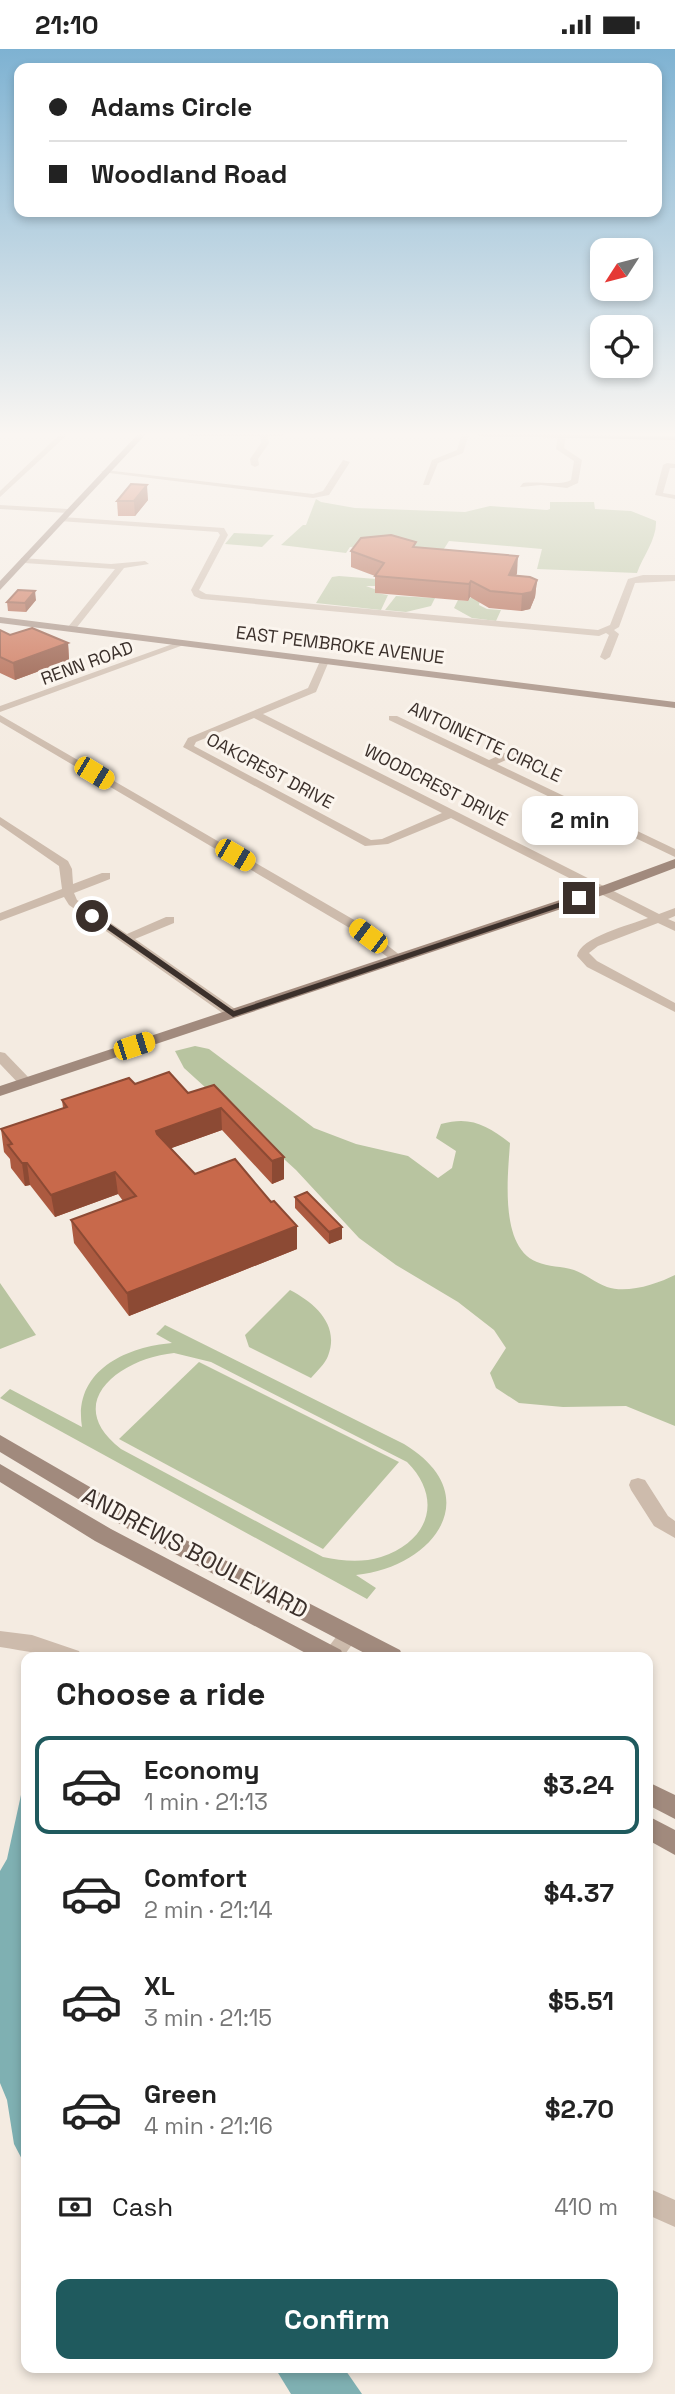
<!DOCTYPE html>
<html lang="en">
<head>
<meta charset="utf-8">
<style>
	:root { --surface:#fff; --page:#f2f2f2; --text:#222; --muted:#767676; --line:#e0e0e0; --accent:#1f5a5e }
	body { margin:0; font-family:"Space Grotesk",sans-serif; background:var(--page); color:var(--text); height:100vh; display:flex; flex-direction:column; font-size:26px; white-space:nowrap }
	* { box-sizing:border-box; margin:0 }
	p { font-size:23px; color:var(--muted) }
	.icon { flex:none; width:38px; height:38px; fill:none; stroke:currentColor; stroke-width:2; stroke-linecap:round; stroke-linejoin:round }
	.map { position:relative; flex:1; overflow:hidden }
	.sheet { position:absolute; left:21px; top:1603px; width:632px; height:721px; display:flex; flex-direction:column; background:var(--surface); border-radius:14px; box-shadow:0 4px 10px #0003 }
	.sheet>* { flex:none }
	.hud { position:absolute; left:14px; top:14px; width:648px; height:154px; border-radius:14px; box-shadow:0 4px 10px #0003; display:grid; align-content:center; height:154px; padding:0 35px; background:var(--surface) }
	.needle { width:46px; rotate:234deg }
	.buttons { position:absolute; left:590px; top:189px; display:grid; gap:14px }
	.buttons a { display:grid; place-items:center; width:63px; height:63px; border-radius:14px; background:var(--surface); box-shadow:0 4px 10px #0003; font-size:35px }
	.end { position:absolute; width:32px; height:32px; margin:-16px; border:9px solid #3b302b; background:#fff; box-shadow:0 0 0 4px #fff }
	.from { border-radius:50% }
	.bubble { position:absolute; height:49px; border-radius:14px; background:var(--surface); box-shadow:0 4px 10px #0003; font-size:23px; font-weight:600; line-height:49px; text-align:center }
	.car { position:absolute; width:21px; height:42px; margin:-21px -10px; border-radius:9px; box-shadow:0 0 5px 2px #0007; background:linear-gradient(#f5c518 24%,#345 0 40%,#f5c518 0 76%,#345 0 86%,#f5c518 0) }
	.hud b { display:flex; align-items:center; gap:24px; height:66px; font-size:26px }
	.hud b+b { border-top:2px solid var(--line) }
	.hud i { width:18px; height:18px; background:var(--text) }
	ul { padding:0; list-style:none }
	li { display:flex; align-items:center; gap:21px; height:98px; margin:0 14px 10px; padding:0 21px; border:4px solid transparent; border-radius:14px }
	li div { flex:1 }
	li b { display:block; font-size:26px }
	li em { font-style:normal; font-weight:600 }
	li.current { border-color:var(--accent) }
	li>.icon { width:63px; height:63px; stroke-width:1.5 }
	h2 { padding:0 35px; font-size:32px; line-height:84px }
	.pay { display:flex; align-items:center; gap:18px; height:77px; padding:0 35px; font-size:26px }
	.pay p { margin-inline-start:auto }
	.button { display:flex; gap:14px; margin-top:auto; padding:14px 35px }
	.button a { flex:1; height:80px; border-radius:14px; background:var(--accent); color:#fff; font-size:28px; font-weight:600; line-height:80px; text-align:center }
	.status { display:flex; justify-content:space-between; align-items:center; height:49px; padding:0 35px; background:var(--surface); direction:ltr }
	.status svg { height:19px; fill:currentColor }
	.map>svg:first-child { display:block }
	.green { fill:#b8c4a0; fill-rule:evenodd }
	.water { fill:#7fb0b2 }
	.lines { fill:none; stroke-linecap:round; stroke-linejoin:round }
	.street { fill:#cdbbac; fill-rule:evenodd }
	.secondary { fill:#a18a7d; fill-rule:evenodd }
	.wall { fill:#ac5a40 }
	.shaded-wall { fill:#8c4a34 }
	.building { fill:#c8694b; stroke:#8c4a34; stroke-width:2 }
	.route { fill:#3b302b }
	.labels { text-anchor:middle; stroke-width:6; stroke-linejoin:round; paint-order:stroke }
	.far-street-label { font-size:18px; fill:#3b302b; stroke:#fbf5ee }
	.near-street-label { font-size:24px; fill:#3b302b; stroke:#fbf5ee }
</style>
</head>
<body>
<div class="status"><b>21:10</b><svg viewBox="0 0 49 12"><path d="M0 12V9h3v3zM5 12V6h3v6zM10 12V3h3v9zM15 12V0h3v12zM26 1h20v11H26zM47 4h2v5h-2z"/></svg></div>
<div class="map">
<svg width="675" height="2345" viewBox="0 0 675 2345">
	<rect width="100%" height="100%" fill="#f4ebe1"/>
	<!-- green -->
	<g class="green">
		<path d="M316 450 321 453 355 459 465 463 490 457 547 461 550 460V453H594L595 460 631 462 656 472C657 490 643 507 637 524L537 520 542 500 449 492 440 506 350 498 346 504 281 496 303 476H306Z"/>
		<polygon points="234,484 274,486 262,498 225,495"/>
		<polygon points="339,527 376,530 375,537 366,537 377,541 376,544 388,546 381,561 316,554 332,528"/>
		<polygon points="481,546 479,556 487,560 501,561 496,572 472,569 454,559 458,551 468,552 470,549"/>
		<polygon points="396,547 435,549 431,557 406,563 385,561"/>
		<path d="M195 997 209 1000 314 1079 356 1095 408 1107 438 1129 452 1119 456 1102 436 1089 441 1075C471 1067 486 1076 510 1094 508 1126 499 1198 537 1213 548 1218 562 1217 574 1221 585 1225 596 1234 607 1238 627 1245 657 1235 675 1226V1377L626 1357 563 1358 519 1354 496 1339 490 1324 506 1299 494 1281 458 1253 396 1216 359 1189 296 1121 184 1019 175 1002Z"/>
		<polygon points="0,1234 36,1286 0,1300"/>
		<path d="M290 1241C315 1254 340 1276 328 1307 325 1315 316 1323 311 1329L249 1298 245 1286Z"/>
		<path d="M165 1276 404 1395C488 1446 434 1518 356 1526L376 1539 367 1550 0 1349 10 1340 82 1378C73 1323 124 1298 172 1294L156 1285ZM174 1304 211 1313 407 1413C443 1449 430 1492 381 1508 362 1514 342 1512 323 1508L121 1400C60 1353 122 1309 174 1304Z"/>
		<polygon points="199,1313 399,1413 323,1500 119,1390"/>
	</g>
	<!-- water -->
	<g class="water">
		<polygon points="26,1723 26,2118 14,2095 7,2051 0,2034 0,1822 7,1810"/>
		<polygon points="275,2319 344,2319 362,2345 291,2345"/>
	</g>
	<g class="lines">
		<!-- street -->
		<g class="street">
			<polygon points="60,385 68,385 0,448 0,442"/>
			<polygon points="260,385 267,385 269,394 258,410 259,416 255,418 251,416 250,410 261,394"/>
			<polygon points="462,385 469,385 463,404 438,414 429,436 423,436 432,411 457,401"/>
			<path d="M558 385H566L564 399 582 411 578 434 567 439 541 436 520 438 523 434C536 432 562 437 571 431L574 412 556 400Z"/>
			<polygon points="343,411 350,413 329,446 313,449 101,423 105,421 313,445 323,442"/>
			<polygon points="667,414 675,415 675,419 670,419 663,444 675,446 675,450 655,446 663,416"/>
			<polygon points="0,456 68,460 72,462 68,464 0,460"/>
			<polygon points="62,468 224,479 228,486 199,541 206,545 598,581 610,576 628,530 643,526 675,526 675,532 635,534 619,578 614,581 619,585 610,608 605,611 600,608 609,586 606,584 599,587 201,550 194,547 191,541 220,486 218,483 59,472"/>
			<polygon points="21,509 111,515 145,512 149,515 124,519 74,582 68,582 68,578 115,520 24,514 21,513"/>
			<polygon points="181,592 189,594 0,663 0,657"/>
			<path d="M321 610 329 612 316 643 263 665 659 865 675 859V867L668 870 675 873V882L658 874 598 897 589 904 597 912 675 954V963L587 918 577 907C580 888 630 876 648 869L451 769 388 795 365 797 183 698 188 689 308 639ZM254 669 442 764 382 790 371 791 194 697 196 693Z"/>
			<polygon points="0,666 356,872 405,910 404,913 394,913 348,878 0,673"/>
			<polygon points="389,667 397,667 489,711 509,702 517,702 517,706 497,715 675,800 675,808 389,671"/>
			<polygon points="0,768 68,812 72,820 73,835 102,824 110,824 110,830 74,844 77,851 127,885 166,868 174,868 174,874 135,890 238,962 240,965 238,968 228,968 69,856 64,848 0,872 0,864 62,840 59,817 0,776"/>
			<polygon points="0,1003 5,1004 31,1031 33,1034 31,1037 21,1037 0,1015"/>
			<polygon points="638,1429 645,1431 668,1467 675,1472 675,1489 654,1477 631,1441 629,1436 631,1431"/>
			<polygon points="349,1578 356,1580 359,1586 343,1608 321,1608 342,1580"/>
			<path d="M0 1582 32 1586 79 1602 82 1608C54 1609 28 1602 0 1598Z"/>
			<polygon points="648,2139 675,2151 675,2178 648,2166"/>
		</g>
		<!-- secondary -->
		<g class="secondary">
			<polygon points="138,385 146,385 0,541 0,532"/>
			<polygon points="186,385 286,385 282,387 190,387"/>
			<polygon points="476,385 675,387 675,391 480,387"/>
			<polygon points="0,568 675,653 675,659 0,574"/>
			<polygon points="675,810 675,819 609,844 0,1047 0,1037 599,838"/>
			<polygon points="0,1386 147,1471 400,1601 403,1608 372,1608 133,1483 0,1403"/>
			<polygon points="0,1415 111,1480 341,1601 344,1608 313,1608 95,1492 0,1433"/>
			<polygon points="648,1733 675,1746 675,1770 648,1756"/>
			<polygon points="648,1767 675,1781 675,1806 648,1791"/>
		</g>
	</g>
	<!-- wall -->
	<g class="wall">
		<polygon points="148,451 135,467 118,467 117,452"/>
		<polygon points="416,498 517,524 516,527 537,531 535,548 530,560 521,562 489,559 470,548 468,552 375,544 375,527 351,518 351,502"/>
		<polygon points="36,551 26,563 8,562 7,553"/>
		<polygon points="0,581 10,586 68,594 69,611 15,631 0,624"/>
		<polygon points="135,1035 188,1044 214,1036 284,1108 284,1130 272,1135 222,1081 171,1099 195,1125 271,1153 297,1177 297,1200 129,1267 74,1194 71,1171 123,1152 118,1145 55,1168 30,1136 25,1137 11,1119 10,1110 4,1103 1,1080 63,1059 62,1051"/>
		<polygon points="295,1148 342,1178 342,1190 329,1195 295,1159"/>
	</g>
	<!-- shaded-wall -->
	<g class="shaded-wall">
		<polygon points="147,436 148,451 135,467 134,452"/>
		<polygon points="518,507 517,524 508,543 509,526"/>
		<polygon points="537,531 535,548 530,560 521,562 522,545"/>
		<polygon points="471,532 470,548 468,552 469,535"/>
		<polygon points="35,542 36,551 26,563 25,554"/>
		<polygon points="68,594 69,611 15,631 13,614"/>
		<polygon points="221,1059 222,1081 158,1104 156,1082"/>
		<polygon points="284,1108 284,1130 272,1135 272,1112"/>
		<polygon points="22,1114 27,1114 30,1136 25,1137"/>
		<polygon points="115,1123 118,1145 55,1168 51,1146"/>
		<polygon points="297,1177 297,1200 129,1267 127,1244"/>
		<polygon points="342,1178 342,1190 329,1195 329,1183"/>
	</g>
	<!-- building -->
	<g class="building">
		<polygon points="131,435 147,436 134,452 117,452"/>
		<polygon points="391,486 416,493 413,498 518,507 509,526 530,528 537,531 532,543 522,545 490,542 471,532 469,535 375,527 384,514 351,502 361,489"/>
		<polygon points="18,541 35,542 25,554 7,553"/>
		<polygon points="32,579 68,594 13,614 0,608 0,581 10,586"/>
		<polygon points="169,1023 188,1044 214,1036 284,1108 272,1112 221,1059 156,1082 157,1085 195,1125 235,1110 271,1153 274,1152 297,1177 127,1244 71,1171 136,1147 115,1123 51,1146 27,1114 22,1114 8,1096 12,1095 1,1080 67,1058 62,1051 129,1029 135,1035"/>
		<polygon points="307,1143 342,1178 329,1183 295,1148"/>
	</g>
	<!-- sky -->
	<linearGradient id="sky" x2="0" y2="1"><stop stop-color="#7eb2d2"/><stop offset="0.54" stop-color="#faf6f2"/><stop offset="1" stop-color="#faf6f2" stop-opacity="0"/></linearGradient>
	<rect width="675" height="713" fill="url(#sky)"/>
	<!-- route -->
	<polygon class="route" points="579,847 582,848 582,851 233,968 88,867 96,865 234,962"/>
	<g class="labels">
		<!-- far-street labels -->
		<g class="far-street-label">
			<text transform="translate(340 596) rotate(7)" y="6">EAST PEMBROKE AVENUE</text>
			<text transform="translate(87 614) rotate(-20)" y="6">RENN ROAD</text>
			<text transform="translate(485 693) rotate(25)" y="6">ANTOINETTE CIRCLE</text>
			<text transform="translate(270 722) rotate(28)" y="6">OAKCREST DRIVE</text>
			<text transform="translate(436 736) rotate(27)" y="6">WOODCREST DRIVE</text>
		</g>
		<!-- near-street labels -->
		<g class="near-street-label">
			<text transform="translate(195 1504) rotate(28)" y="8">ANDREWS BOULEVARD</text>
		</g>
	</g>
</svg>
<div class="buttons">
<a><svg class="needle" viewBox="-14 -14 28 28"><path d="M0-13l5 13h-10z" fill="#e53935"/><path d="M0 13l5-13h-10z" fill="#767676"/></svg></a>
<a><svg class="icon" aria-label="locate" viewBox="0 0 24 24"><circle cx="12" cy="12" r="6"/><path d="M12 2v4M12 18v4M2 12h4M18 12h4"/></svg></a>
</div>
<i class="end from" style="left:92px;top:867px"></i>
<i class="end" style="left:579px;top:849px"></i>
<div class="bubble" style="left:522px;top:747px;width:116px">2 min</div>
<i class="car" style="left:94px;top:724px;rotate:121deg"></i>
<i class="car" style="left:235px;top:806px;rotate:120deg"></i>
<i class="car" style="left:368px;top:887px;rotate:307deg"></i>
<i class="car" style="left:134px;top:997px;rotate:72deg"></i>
<div class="hud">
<b><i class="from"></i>Adams Circle</b>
<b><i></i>Woodland Road</b>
</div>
<section class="sheet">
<h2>Choose a ride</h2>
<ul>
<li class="current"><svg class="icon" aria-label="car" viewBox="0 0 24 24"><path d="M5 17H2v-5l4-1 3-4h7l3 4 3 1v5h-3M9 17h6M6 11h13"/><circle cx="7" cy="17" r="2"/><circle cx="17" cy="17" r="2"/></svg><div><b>Economy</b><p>1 min · 21:13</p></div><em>$3.24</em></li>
<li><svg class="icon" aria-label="car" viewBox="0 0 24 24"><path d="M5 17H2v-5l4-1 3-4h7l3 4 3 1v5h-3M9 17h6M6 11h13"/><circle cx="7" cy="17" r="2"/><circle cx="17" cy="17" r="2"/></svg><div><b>Comfort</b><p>2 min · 21:14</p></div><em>$4.37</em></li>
<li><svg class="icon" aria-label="car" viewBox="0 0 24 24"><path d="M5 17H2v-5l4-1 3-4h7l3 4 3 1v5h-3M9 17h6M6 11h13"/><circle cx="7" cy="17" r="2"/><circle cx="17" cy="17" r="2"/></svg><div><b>XL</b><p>3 min · 21:15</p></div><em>$5.51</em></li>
<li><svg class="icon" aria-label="car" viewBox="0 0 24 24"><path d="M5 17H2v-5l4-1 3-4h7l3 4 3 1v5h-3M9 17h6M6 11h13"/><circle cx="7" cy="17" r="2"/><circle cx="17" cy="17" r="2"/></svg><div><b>Green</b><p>4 min · 21:16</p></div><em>$2.70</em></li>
</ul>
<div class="pay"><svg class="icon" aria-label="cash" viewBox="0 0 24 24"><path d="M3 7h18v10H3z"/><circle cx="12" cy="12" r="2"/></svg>Cash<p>410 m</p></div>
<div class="button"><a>Confirm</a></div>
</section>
</div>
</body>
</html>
